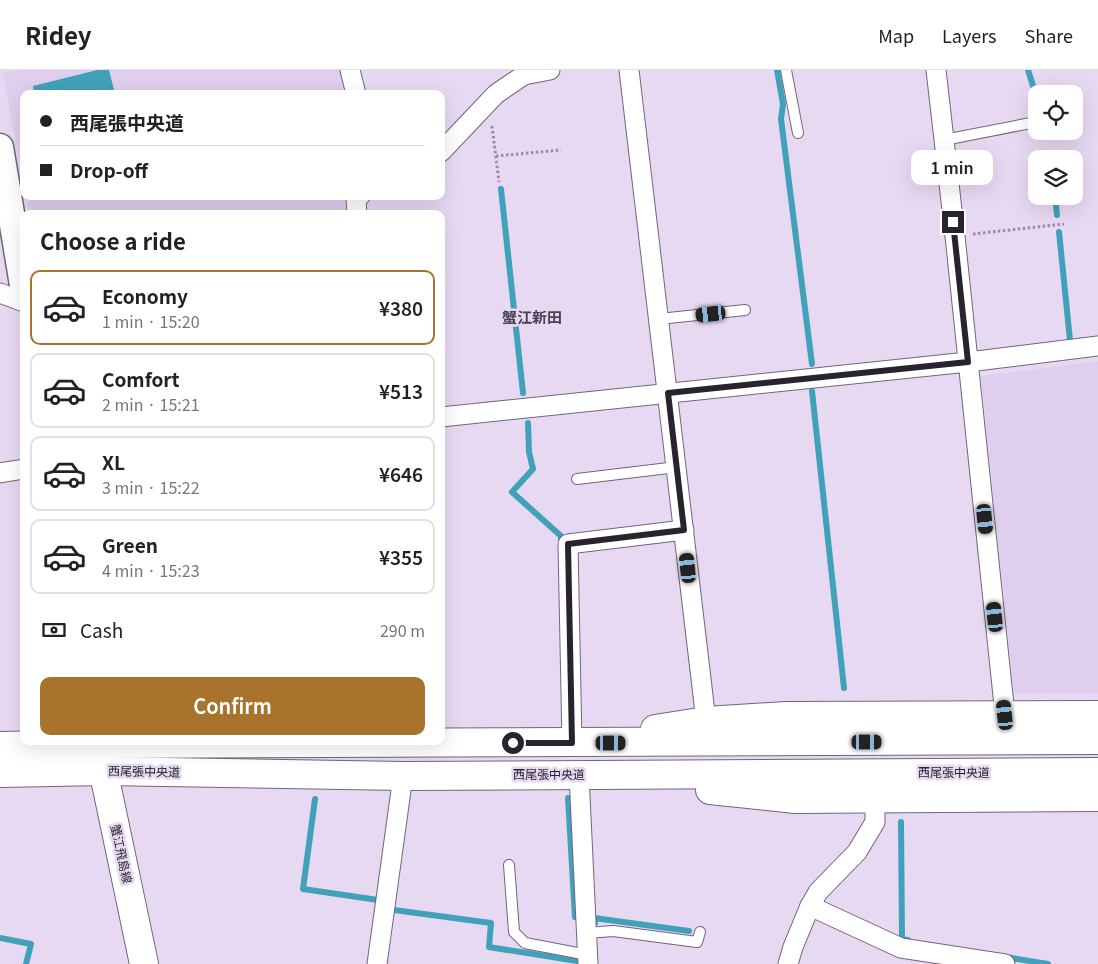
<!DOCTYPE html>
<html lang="en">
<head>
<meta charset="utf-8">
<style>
	:root { --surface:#fff; --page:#f2f2f2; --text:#222; --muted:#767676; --line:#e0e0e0; --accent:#a8732d }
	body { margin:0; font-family:Georgia,"Noto Sans JP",serif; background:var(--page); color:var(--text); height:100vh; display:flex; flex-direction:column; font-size:19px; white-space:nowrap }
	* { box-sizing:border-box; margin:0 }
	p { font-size:16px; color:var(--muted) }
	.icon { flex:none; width:28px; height:28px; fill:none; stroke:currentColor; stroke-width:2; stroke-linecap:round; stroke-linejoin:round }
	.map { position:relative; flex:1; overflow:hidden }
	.drawer { position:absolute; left:20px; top:140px; width:425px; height:535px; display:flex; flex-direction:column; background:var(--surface); border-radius:10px; box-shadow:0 5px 20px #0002 }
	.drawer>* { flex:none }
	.banner { position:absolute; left:20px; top:20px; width:425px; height:110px; border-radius:10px; box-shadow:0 5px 20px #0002; display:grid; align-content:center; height:110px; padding:0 20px; background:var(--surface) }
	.fabs { position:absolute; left:1028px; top:15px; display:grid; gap:10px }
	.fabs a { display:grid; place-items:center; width:55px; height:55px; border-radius:10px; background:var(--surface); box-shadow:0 5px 20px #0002; font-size:25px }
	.end { position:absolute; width:22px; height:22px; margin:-11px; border:6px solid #29232d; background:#fff; box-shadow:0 0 0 2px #fff }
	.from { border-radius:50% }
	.bubble { position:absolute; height:35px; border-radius:10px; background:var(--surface); box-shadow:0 5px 20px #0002; font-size:16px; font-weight:600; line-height:35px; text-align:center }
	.car { position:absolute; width:15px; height:30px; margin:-15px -8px; border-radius:6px; box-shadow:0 0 4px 1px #0007; background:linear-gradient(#222 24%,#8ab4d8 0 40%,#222 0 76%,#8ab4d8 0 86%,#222 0) }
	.banner b { display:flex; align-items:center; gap:18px; height:48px; font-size:19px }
	.banner b+b { border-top:1px solid var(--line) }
	.banner i { width:12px; height:12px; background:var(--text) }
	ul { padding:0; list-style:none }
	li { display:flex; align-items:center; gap:15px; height:75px; margin:0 10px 8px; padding:0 10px; border:2px solid var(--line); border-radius:10px }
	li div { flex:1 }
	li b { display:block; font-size:19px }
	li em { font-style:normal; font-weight:600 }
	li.on { border-color:var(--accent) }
	li>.icon { width:45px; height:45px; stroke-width:1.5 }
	h2 { padding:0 20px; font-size:22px; line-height:60px }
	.pay { display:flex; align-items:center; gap:12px; height:55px; padding:0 20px; font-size:19px }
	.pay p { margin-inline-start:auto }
	.button { display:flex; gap:10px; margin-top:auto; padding:10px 20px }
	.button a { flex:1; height:58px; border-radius:10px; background:var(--accent); color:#fff; font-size:20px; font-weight:600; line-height:58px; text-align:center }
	header { display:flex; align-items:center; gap:30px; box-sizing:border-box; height:70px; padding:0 25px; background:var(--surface); border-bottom:1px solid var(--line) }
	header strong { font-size:24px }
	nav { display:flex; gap:28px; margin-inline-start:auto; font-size:18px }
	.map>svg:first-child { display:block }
	.built { fill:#e0ceee }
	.water { fill:#42a1ba }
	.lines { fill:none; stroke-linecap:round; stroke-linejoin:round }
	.stream { stroke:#42a1ba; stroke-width:6 }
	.lane-casing { stroke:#71657b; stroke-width:12 }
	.street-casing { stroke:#71657b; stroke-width:21 }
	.secondary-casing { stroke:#71657b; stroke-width:29 }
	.primary-casing { stroke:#71657b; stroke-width:30 }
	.path { stroke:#998ea1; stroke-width:3; stroke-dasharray:2.5 2.5; stroke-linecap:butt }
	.lane { stroke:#fff; stroke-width:10 }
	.street { stroke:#fff; stroke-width:19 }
	.secondary { stroke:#fff; stroke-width:26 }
	.primary { stroke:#fff; stroke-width:28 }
	.route { stroke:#29232d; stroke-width:6 }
	.labels { text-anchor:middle; stroke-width:5; stroke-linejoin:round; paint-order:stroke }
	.street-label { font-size:12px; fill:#29232d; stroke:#e7d9f2 }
	.quarter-label { font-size:15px; font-weight:bold; fill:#4d4156; stroke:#e7d9f2 }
</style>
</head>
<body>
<header>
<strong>Ridey</strong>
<nav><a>Map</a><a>Layers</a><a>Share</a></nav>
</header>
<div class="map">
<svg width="1098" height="894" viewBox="0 0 1098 894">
	<rect width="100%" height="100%" fill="#e7d9f2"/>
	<!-- built -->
	<g class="built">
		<polygon points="18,0 346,0 350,17 346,24 24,24 24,116 3,3"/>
		<polygon points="26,126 344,126 346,144 29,144"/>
		<polygon points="1098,291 1098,624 1014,624 981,306"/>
	</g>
	<!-- water -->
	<polygon class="water" points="97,0 109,0 115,24 34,24 33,16"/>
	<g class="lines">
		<!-- stream -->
		<g class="stream">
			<polyline points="777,0 783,34 781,49 812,294"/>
			<polyline points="1028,0 1035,22"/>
			<polyline points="501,119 523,323"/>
			<polyline points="1055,126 1057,145"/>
			<polyline points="1059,162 1070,270"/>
			<polyline points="812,321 844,618"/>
			<polyline points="528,353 529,382 533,399 512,422 561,466 561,476"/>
			<polyline points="568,728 575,847"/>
			<polyline points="315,729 303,819 378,830"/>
			<polyline points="901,752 902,869 908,870"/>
			<polyline points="394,840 491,853 489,877 577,891"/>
			<polyline points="595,853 594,848 689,861"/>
			<polyline points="0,868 31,874 26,894"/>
			<polyline points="1005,887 1048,894"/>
		</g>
		<defs>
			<g id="lane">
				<polyline points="786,0 798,63"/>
				<polyline points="1074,45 1075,45"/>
				<polyline points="944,70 1036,52"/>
				<polyline points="659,249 745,240"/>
				<polyline points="577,409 677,397"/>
				<polyline points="509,795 514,862 525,873 588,885"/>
				<polyline points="587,863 613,861 697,872 700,862"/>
			</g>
			<g id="street">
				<polyline points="350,0 356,24"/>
				<polyline points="629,0 706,651"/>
				<polyline points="936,0 955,166 1005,645"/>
				<polyline points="441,82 496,24 524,5 550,0"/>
				<polyline points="357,144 356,129 360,126"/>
				<polyline points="0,223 24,232"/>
				<polyline points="441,347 968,292 1098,276"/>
				<polyline points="0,403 24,399"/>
				<polyline points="572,673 568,474 684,460"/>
				<polyline points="579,705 588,894"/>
				<polyline points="810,836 901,878 1005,894"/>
				<polyline points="377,894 403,706"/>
				<polyline points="788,894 793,877 810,836 818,822 857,782 875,752 875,728"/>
			</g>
			<polyline id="secondary" points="0,77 24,221"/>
			<g id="primary">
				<polyline points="655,659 706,651 786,646 1098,645"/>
				<polyline points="0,676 97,674 1098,670"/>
				<polyline points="100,685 144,894"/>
				<polyline points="0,703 104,701 403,706 1098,702"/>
				<polyline points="710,720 795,729 1098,727"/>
			</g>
		</defs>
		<!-- lane casing -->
		<use href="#lane" class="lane-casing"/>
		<!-- street casing -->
		<use href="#street" class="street-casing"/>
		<!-- secondary casing -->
		<use href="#secondary" class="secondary-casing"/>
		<!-- primary casing -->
		<use href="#primary" class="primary-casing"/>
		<!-- path -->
		<g class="path">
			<polyline points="492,56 499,112"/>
			<polyline points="496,86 561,80"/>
			<polyline points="973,164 1064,154"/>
		</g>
		<!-- lane -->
		<use href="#lane" class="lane"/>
		<!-- street -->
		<use href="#street" class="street"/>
		<!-- secondary -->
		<use href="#secondary" class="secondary"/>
		<!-- primary -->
		<use href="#primary" class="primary"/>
	</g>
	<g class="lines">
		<!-- route -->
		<polyline class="route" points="513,673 572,673 568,474 684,460 668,323 968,292 953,152"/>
	</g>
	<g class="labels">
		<!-- street labels -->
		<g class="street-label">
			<text transform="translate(144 702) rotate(1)" y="4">西尾張中央道</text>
			<text x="954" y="707">西尾張中央道</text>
			<text x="549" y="709">西尾張中央道</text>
			<text transform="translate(121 784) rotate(78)" y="4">蟹江飛島線</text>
		</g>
		<!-- quarter labels -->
		<g class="quarter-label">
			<text x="532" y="253">蟹江新田</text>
		</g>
	</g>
</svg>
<div class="fabs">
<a><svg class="icon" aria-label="locate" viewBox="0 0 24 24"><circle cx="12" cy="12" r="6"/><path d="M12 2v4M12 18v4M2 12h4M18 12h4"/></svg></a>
<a><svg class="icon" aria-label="layers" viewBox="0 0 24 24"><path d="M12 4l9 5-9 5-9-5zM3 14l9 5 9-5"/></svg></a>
</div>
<i class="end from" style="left:513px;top:673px"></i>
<i class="end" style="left:953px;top:152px"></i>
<div class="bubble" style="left:911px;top:80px;width:82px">1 min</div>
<i class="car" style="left:711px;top:244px;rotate:264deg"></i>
<i class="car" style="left:985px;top:449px;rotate:174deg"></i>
<i class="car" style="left:688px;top:498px;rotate:354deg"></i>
<i class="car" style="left:995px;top:547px;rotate:354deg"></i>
<i class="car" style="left:1005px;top:645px;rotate:354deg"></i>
<i class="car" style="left:867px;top:672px;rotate:90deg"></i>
<i class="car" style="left:611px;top:673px;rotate:90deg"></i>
<div class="banner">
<b><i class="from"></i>西尾張中央道</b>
<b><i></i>Drop-off</b>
</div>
<section class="drawer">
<h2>Choose a ride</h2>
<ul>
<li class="on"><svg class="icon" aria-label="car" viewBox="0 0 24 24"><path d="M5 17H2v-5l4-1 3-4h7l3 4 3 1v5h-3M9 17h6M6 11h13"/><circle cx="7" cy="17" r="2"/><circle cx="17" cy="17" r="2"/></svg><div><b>Economy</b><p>1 min · 15:20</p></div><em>¥380</em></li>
<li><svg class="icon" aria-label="car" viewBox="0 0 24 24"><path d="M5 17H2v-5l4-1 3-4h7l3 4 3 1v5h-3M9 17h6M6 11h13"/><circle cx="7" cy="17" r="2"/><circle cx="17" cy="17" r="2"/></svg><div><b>Comfort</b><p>2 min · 15:21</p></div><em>¥513</em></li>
<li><svg class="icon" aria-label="car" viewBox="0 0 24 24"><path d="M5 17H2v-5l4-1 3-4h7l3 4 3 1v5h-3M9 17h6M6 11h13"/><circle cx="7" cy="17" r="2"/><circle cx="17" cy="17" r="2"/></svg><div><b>XL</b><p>3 min · 15:22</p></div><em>¥646</em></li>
<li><svg class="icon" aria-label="car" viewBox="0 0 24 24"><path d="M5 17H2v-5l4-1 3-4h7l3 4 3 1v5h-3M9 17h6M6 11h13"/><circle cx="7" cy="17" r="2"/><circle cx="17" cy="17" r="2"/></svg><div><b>Green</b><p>4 min · 15:23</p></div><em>¥355</em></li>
</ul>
<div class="pay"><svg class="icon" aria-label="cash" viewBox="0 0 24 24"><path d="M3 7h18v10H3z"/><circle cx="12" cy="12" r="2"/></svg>Cash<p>290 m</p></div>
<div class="button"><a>Confirm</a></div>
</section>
</div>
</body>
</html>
